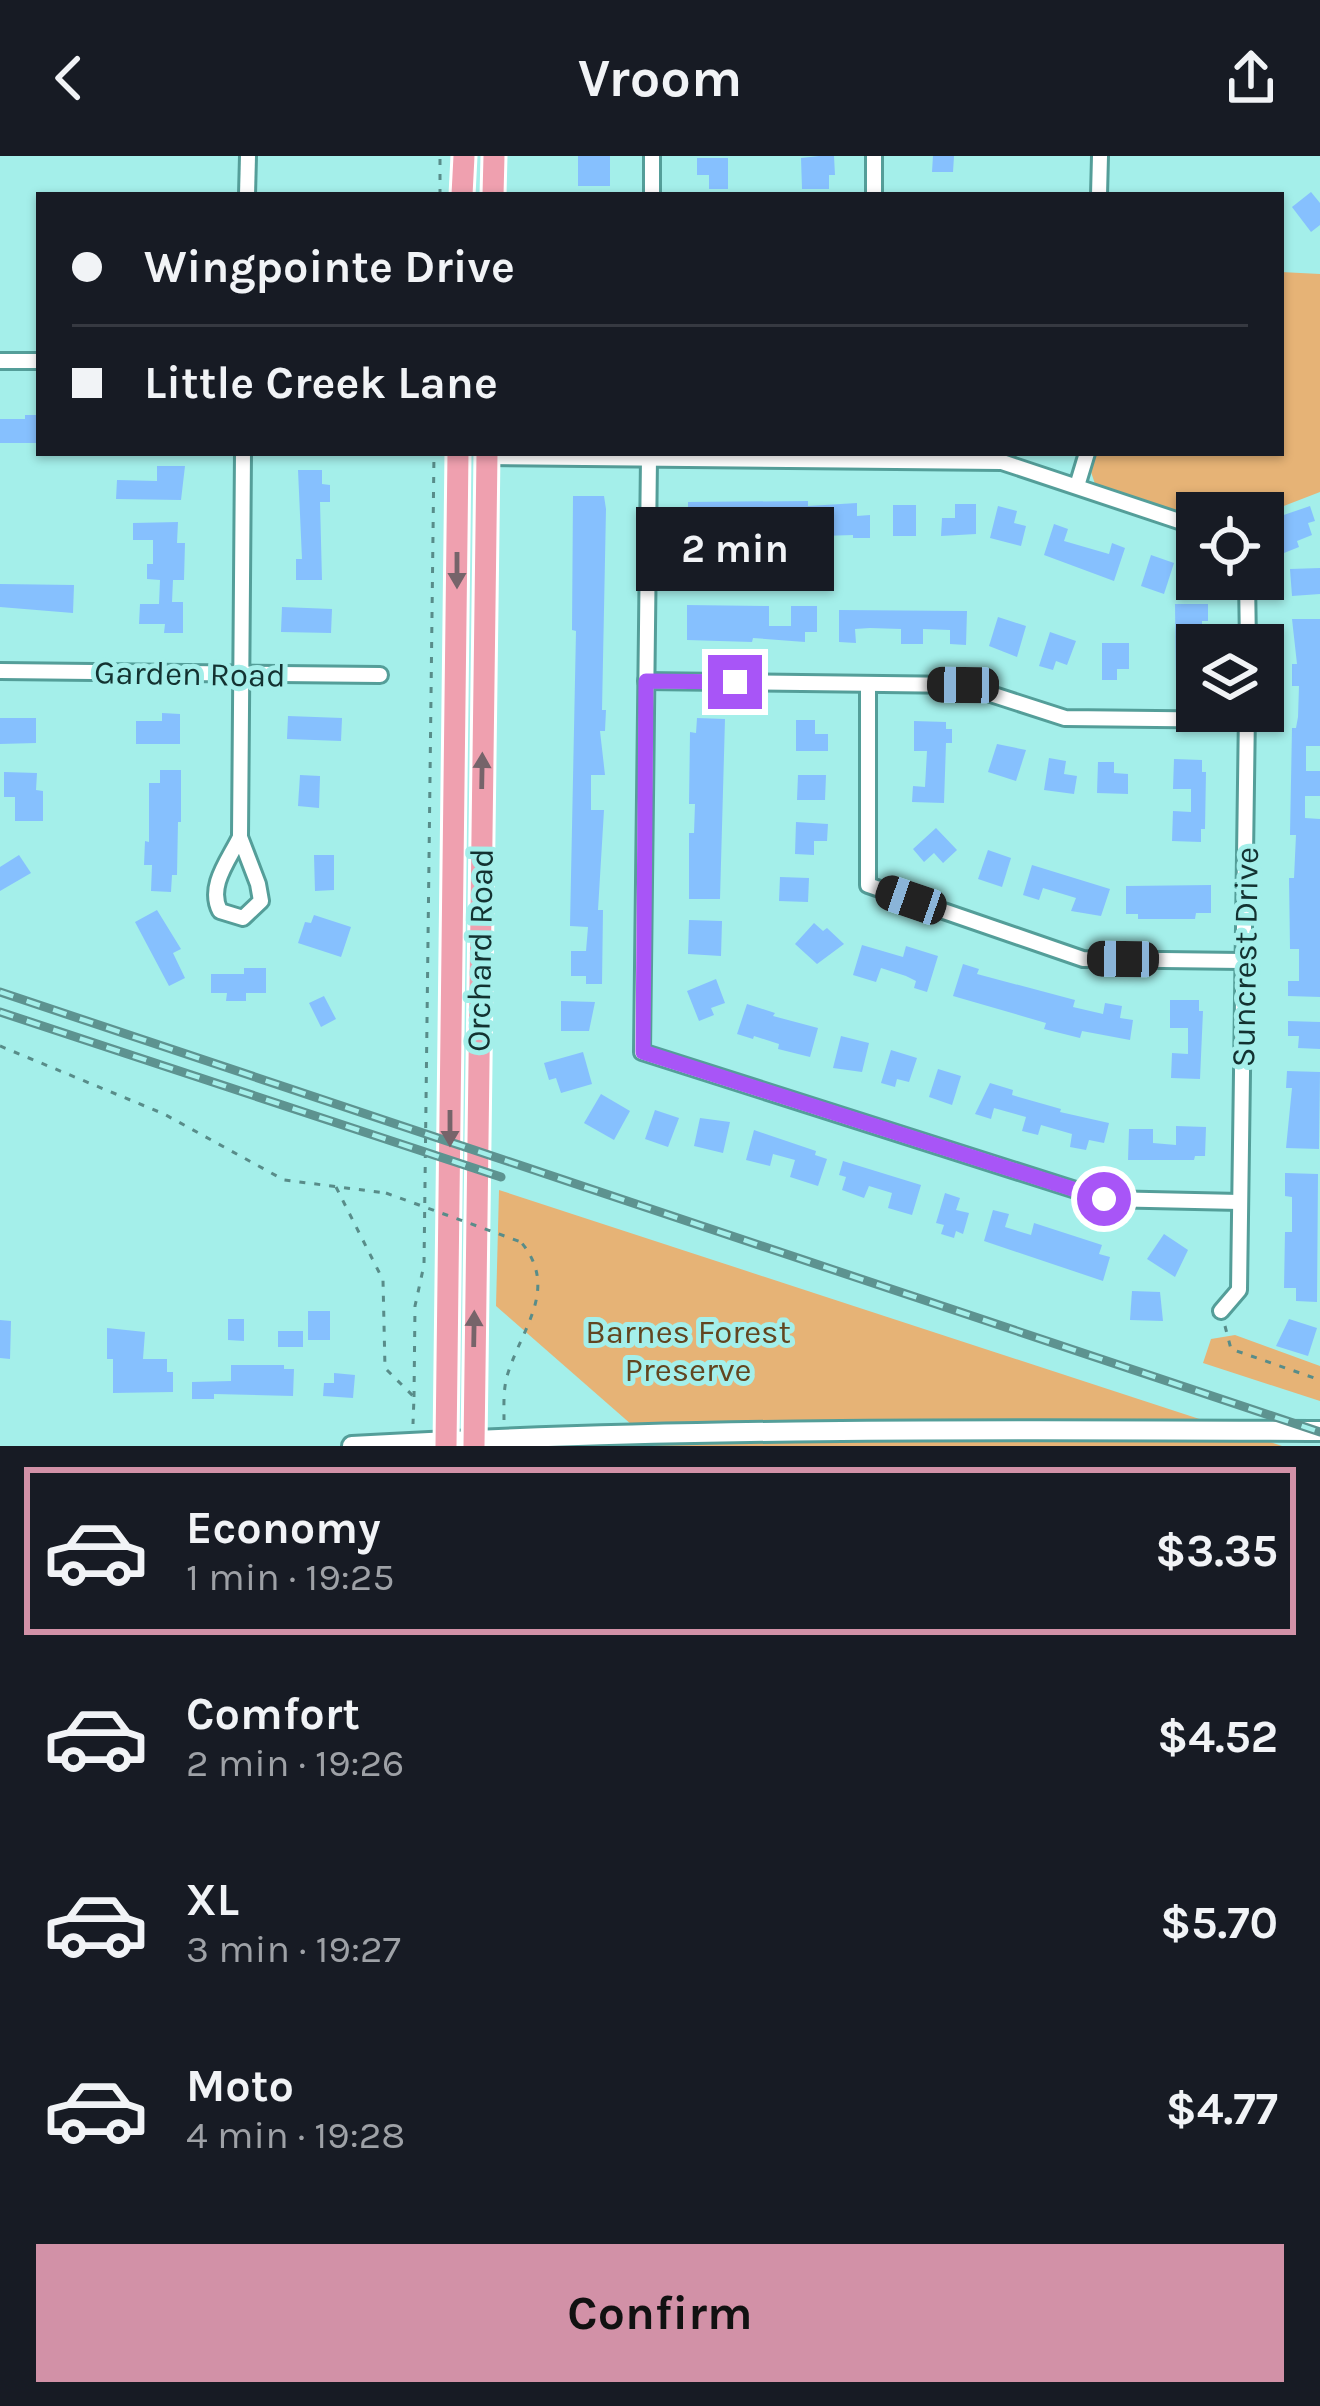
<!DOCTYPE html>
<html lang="en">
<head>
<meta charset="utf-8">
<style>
	:root { --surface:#171b24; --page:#20242c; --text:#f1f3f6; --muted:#9ea1a6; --line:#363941; --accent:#d291a7 }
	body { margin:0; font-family:Karla,sans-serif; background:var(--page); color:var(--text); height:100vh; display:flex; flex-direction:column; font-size:45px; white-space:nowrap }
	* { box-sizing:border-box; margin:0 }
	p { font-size:39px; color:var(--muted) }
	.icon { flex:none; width:66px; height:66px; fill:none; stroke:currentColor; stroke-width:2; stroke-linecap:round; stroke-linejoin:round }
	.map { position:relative; height:1290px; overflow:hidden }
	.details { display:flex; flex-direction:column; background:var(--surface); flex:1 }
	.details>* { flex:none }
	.hud { position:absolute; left:36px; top:36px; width:1248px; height:264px; border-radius:0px; box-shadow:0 3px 9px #0004; display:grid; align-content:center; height:264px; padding:0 36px; background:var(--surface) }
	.tools { position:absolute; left:1176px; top:336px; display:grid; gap:24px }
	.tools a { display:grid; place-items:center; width:108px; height:108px; border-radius:0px; background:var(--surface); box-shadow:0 3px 9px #0004; font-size:60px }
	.end { position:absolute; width:54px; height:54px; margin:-27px; border:15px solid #a855f7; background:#fff; box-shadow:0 0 0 6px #fff }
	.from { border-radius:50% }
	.bubble { position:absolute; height:84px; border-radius:0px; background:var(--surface); box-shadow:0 3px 9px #0004; font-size:39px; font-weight:700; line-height:84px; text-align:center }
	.car { position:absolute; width:36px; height:72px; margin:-36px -18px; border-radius:15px; box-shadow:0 0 9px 3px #0007; background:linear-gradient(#222 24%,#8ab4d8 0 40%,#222 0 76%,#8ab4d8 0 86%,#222 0) }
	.hud b { display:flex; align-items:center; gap:42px; height:114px; font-size:45px }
	.hud b+b { border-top:3px solid var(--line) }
	.hud i { width:30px; height:30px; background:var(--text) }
	ul { padding:21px 0 0; list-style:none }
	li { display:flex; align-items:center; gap:36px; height:168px; margin:0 24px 18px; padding:0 12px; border:6px solid transparent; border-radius:0px }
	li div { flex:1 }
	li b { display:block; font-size:45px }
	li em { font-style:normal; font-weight:700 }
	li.on { border-color:var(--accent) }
	li>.icon { width:108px; height:108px; stroke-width:1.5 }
	.primary-button { display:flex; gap:24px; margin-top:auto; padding:24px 36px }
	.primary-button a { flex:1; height:138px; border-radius:0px; background:var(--accent); color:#111; font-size:48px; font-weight:700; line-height:138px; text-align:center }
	header { display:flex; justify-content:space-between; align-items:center; height:156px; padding:0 36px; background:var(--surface); font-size:54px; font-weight:700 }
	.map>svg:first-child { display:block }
	.green { fill:#e6b376 }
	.building { fill:#86c0fe }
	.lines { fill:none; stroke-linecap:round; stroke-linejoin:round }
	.street-casing { stroke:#549e99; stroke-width:20 }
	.secondary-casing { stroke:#549e99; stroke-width:24 }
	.primary-casing { stroke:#fff; stroke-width:27 }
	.path { stroke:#588c89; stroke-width:3; stroke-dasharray:6 9; stroke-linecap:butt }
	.street { stroke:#fff; stroke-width:14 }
	.secondary { stroke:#fff; stroke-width:18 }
	.primary { stroke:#efa0af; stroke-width:21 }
	.rail-casing { stroke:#5d9390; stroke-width:9 }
	.rail { stroke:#a4efea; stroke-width:4.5; stroke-dasharray:14; stroke-linecap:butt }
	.path-bridge { stroke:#588c89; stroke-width:3; stroke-dasharray:6 9; stroke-linecap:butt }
	.oneway { fill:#76646a }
	.route { stroke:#a855f7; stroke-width:15 }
	.labels { text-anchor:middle; stroke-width:10; stroke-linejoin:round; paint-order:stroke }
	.street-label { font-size:33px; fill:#133231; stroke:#a4efea }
	.park-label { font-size:33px; fill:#624520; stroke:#a4efea }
</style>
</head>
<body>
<header><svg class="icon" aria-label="back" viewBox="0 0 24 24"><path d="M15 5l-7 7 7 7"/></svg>Vroom<svg class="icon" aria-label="share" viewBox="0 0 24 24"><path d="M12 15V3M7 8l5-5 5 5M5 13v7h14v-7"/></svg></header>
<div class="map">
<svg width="1320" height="1290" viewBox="0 0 1320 1290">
	<rect width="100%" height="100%" fill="#a4efea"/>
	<!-- green -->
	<g class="green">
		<polygon points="1281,116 1320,118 1320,336 1263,358 1197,357 1197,363 1095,328 1091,316 1095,297 1281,297"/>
		<polygon points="499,1034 1282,1290 656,1290 496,1150"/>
		<polygon points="1235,1179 1320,1210 1320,1245 1203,1207 1211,1183"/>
	</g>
	<!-- building -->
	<g class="building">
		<rect x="578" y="0" width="32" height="30"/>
		<polygon points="819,0 834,0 835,19 829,19 829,33 802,33 801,2"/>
		<polygon points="933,0 954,0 953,16 932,16"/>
		<polygon points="697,2 728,2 728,33 709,33 709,19 697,19"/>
		<polygon points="1311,36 1320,47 1320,69 1311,76 1292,51"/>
		<polygon points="25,259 39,259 39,287 0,287 0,263 25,263"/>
		<polygon points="157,310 185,310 181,344 116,343 117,324 157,325"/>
		<polygon points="298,314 322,314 322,328 330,329 330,346 320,346 322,424 296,424 296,403 302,403"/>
		<polygon points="573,340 604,340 606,353 602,554 606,554 605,575 600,575 605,619 591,619 591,654 604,654 598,754 603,754 602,828 586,828 586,820 571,820 571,795 586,795 588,771 570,770 576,475 572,474"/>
		<polygon points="808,345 808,350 857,347 857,360 870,359 870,382 853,382 853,379 790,381 790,361 766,361 766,378 688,382 688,346"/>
		<polygon points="955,348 976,348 976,378 941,380 942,362 955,362"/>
		<rect x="893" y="349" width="23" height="31"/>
		<polygon points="998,350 1017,355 1014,367 1026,370 1021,390 990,382"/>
		<polygon points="1310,350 1315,365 1308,367 1312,379 1297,385 1299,391 1284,397 1275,362"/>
		<polygon points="178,366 177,387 185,387 184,424 173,424 172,446 183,446 183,477 164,477 165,468 139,468 140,448 159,448 160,424 147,423 147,408 153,408 153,384 133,384 133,367"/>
		<polygon points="1054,368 1068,373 1064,385 1109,398 1112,387 1125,392 1114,425 1044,399"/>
		<polygon points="1151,399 1174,407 1164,438 1141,430"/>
		<polygon points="1320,412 1320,438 1292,440 1290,413"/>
		<polygon points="0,428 74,429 73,457 0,451"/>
		<polygon points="1175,448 1208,448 1208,465 1202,465 1202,481 1197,481 1197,527 1176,526"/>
		<polygon points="687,449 769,450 769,470 791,470 791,450 817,450 817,476 805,476 805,486 753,482 752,486 687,484"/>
		<polygon points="282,451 332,453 331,477 281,476"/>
		<polygon points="839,454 967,455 966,489 950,488 950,474 923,473 923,488 901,488 901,473 870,472 855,473 856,487 839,486"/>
		<polygon points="998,461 1026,470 1017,501 989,490"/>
		<polygon points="1292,463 1320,463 1320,590 1306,590 1306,615 1320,615 1320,640 1305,640 1305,662 1320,663 1320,841 1288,840 1288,825 1299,825 1299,793 1290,793 1289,722 1294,722 1296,679 1290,679 1292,572 1296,572 1298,561 1299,530 1292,530 1292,508 1297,508"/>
		<polygon points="1050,476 1076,485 1067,509 1056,505 1053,514 1039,510"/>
		<polygon points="1102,487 1129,487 1129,513 1117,513 1117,524 1102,524"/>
		<polygon points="162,557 180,558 180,588 136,588 136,565 162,565"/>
		<polygon points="288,560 342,562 341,585 287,583"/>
		<polygon points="0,562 36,562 36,587 0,588"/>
		<polygon points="697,562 725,563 720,743 689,743 689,677 694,677 695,648 689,648 690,576 696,577"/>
		<polygon points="796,564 815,564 815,578 828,578 828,595 796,595"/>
		<polygon points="914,565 946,566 946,573 952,573 952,587 946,587 944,647 912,646 913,630 925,631 927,595 914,595"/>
		<polygon points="997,588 1026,594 1016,625 988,616"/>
		<polygon points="1049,602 1066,605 1064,618 1077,620 1074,638 1044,634"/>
		<polygon points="1174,603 1202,604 1202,616 1206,616 1205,673 1201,673 1201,686 1172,685 1173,655 1191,656 1191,633 1173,633"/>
		<polygon points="1098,606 1114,606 1114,617 1128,618 1128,638 1097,637"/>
		<polygon points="160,614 181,614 181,666 178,666 177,719 172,719 171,736 151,735 152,709 144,709 145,685 149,686 149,627 160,627"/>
		<polygon points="4,616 37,617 36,634 43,635 43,665 15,665 15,641 4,641"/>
		<polygon points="300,619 320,620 319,652 298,650"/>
		<polygon points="798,619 826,619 825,644 797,644"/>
		<polygon points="796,666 828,668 827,685 814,685 814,699 795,698"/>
		<polygon points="936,672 957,694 943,707 934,697 924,706 913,693"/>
		<polygon points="988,694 1011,702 1002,731 978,723"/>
		<polygon points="19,699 31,717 0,735 0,711"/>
		<polygon points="314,699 334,699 334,734 315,735"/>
		<polygon points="1032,709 1110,733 1101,760 1071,755 1076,742 1043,732 1039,744 1023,739"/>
		<polygon points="780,721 809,722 808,746 779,745"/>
		<polygon points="1211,729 1211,757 1196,757 1195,763 1138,763 1138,758 1126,758 1126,730"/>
		<polygon points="157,754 181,793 173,797 185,822 169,830 135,766"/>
		<polygon points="314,759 351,771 341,801 298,787 305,766 311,767"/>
		<polygon points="689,764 722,765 721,800 688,798"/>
		<polygon points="814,767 823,775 827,772 844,788 817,808 795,788"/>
		<polygon points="862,789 903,801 906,790 938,800 927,836 914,832 916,825 906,820 881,812 876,826 853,819"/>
		<polygon points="963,808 979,813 977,818 1075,844 1073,851 1103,858 1105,847 1122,850 1120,862 1133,864 1130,884 1082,875 1080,882 1044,873 1046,867 953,840"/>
		<polygon points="244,812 266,812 266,837 246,837 246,845 226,845 227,837 211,837 211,818 244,818"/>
		<polygon points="716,823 725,847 711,852 714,859 699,865 687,835"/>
		<polygon points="324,840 336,863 321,871 309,847"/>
		<polygon points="1170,844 1199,844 1199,855 1203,855 1200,923 1171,922 1172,897 1188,898 1188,872 1170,872"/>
		<polygon points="561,845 595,846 589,875 561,875"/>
		<polygon points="747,848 775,857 773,860 818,872 810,901 778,893 779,888 754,880 753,883 737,878"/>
		<polygon points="1288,865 1320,866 1320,893 1298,892 1299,880 1288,880"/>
		<polygon points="841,880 869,887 862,916 833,912"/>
		<polygon points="891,894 917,902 909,926 897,923 895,931 881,927"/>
		<polygon points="583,896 592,928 561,937 556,922 549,924 544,907"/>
		<polygon points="938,913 961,920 952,949 929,941"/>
		<polygon points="1287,915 1320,916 1319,993 1286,992 1292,932 1286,932"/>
		<polygon points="990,927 1013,934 1012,939 1061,953 1060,956 1109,967 1104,987 1089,984 1086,994 1070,991 1072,978 1041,969 1038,979 1022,975 1026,961 994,952 991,963 975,958"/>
		<polygon points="601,938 630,955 614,984 584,967"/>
		<polygon points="655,954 679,962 668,991 645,983"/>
		<polygon points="700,962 730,966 723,997 694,990"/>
		<polygon points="1176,970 1206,971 1205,1000 1195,1000 1194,1004 1128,1004 1129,973 1153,973 1153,987 1176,989"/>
		<polygon points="754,974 816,995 815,999 827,1003 818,1030 790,1021 795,1004 773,998 770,1010 746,1004"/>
		<polygon points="843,1005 921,1029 912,1059 888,1052 892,1037 869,1030 864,1042 842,1034 846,1021 839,1019"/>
		<polygon points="1285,1017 1318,1018 1317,1146 1296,1145 1296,1132 1284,1132 1285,1076 1292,1076 1292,1041 1285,1040"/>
		<polygon points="945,1037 960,1042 956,1054 969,1057 963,1078 956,1075 954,1082 941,1078 944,1069 936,1067"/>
		<polygon points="993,1054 1009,1058 1005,1071 1031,1079 1034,1067 1102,1089 1099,1098 1110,1101 1103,1125 984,1085"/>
		<polygon points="1164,1078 1188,1094 1175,1121 1147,1103"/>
		<polygon points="1132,1135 1160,1136 1163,1165 1130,1164"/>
		<rect x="308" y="1155" width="22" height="29"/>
		<polygon points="228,1163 244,1163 244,1185 228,1184"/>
		<polygon points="1289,1163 1317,1172 1308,1200 1276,1190"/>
		<polygon points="0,1164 11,1165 10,1203 0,1202"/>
		<polygon points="107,1172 145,1176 143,1203 167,1203 167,1216 173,1216 173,1236 113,1237 113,1203 107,1203"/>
		<rect x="278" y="1175" width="25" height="16"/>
		<polygon points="231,1209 284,1209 284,1213 294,1213 293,1240 214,1238 214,1243 192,1243 192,1226 231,1225"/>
		<polygon points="334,1217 355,1219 353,1242 323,1240 324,1227 334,1227"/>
	</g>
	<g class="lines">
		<defs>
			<g id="street">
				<polyline points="247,39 248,0"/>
				<polyline points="652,39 652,0"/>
				<polyline points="874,39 874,0"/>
				<polyline points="1099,39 1100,0"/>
				<polyline points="0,205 39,205"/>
				<polyline points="487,301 1002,306 1197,371"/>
				<polyline points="649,302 642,896 1104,1043 1240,1046"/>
				<polyline points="1077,330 1087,297"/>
				<polyline points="1247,423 1248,489"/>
				<polyline points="0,515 380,519"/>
				<polyline points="646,525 963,529 1065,562 1247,564"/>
				<polyline points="868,528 868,729 1083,803 1242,805"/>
				<path d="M240 681 258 728 261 745 243 762 220 755C207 730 229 704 240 681L243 297"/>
				<polyline points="1221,1155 1239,1134 1247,555"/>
			</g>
			<path id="secondary" d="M352 1290C675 1271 997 1274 1320 1275"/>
			<g id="primary">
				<polyline points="462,39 464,0"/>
				<polyline points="493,39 494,0"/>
				<polyline points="446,1290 458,297"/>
				<polyline points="474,1290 487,297"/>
			</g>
		</defs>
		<!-- street casing -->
		<use href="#street" class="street-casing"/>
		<!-- secondary casing -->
		<use href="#secondary" class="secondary-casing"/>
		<!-- primary casing -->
		<use href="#primary" class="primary-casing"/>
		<!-- path -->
		<g class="path">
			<polyline points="440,39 440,0"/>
			<polyline points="0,890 164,958 284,1024 386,1037"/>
			<polyline points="336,1031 383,1124 385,1212 414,1241 413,1268"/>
			<polyline points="1225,1170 1231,1193 1320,1224"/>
			<polyline points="414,1241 415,1150 424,1109 434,297"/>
			<path d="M504 1264C504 1249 503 1232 508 1217 523 1170 559 1132 521 1086"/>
		</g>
		<!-- street -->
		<use href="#street" class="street"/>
		<!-- secondary -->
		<use href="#secondary" class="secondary"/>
		<!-- primary -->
		<use href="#primary" class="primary"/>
		<defs>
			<g id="rail">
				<polyline points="0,836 1320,1276"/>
				<polyline points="0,856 501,1021"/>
			</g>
		</defs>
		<!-- rail casing -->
		<use href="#rail" class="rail-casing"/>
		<!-- rail -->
		<use href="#rail" class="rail"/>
		<!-- path-bridge -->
		<polyline class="path-bridge" points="386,1037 521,1086"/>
	</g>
	<!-- one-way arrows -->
	<defs><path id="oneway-solid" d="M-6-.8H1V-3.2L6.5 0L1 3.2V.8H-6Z" transform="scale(3)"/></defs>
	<g class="oneway">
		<use href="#oneway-solid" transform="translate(457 414) rotate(90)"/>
		<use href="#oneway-solid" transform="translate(482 615) rotate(-89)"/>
		<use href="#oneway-solid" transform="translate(450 972) rotate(90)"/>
		<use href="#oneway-solid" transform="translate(474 1173) rotate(-89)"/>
	</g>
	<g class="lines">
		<!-- route -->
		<polyline class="route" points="735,526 646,525 643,896 1104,1043"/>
	</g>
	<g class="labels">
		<!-- street labels -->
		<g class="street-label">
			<text transform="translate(190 517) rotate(1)" y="12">Garden Road</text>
			<text transform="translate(479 794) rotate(-89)" y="12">Orchard Road</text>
			<text transform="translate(1244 801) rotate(-89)" y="12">Suncrest Drive</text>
		</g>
		<!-- park labels -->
		<g class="park-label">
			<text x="688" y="1187">Barnes Forest<tspan x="688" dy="38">Preserve</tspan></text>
		</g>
	</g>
</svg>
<div class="tools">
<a><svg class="icon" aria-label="locate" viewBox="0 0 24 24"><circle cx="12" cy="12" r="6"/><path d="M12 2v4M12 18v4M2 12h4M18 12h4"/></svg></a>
<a><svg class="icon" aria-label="layers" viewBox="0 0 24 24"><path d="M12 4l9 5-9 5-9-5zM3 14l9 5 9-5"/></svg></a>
</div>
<i class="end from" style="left:1104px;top:1043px"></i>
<i class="end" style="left:735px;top:526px"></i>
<div class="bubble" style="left:636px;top:351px;width:198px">2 min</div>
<i class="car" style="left:963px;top:529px;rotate:271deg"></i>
<i class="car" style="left:911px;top:744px;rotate:289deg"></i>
<i class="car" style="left:1123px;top:803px;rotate:271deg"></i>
<div class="hud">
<b><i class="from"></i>Wingpointe Drive</b>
<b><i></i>Little Creek Lane</b>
</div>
</div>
<section class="details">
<ul>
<li class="on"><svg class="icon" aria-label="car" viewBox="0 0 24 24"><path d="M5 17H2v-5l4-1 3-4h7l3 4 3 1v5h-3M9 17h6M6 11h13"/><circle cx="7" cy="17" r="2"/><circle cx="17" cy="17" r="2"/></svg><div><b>Economy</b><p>1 min · 19:25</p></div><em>$3.35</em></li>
<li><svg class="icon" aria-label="car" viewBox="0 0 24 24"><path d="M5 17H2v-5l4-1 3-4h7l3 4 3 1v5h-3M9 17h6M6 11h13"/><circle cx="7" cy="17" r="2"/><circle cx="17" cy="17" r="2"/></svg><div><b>Comfort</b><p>2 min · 19:26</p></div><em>$4.52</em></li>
<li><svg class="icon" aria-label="car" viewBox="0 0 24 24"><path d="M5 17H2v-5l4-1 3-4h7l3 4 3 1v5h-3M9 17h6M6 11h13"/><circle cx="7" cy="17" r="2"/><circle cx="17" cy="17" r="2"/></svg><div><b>XL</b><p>3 min · 19:27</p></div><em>$5.70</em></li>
<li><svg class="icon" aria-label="car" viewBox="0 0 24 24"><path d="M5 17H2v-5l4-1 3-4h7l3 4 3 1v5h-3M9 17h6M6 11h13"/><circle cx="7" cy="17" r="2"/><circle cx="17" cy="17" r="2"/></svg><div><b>Moto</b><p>4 min · 19:28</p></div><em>$4.77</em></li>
</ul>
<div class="primary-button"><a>Confirm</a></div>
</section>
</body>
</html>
